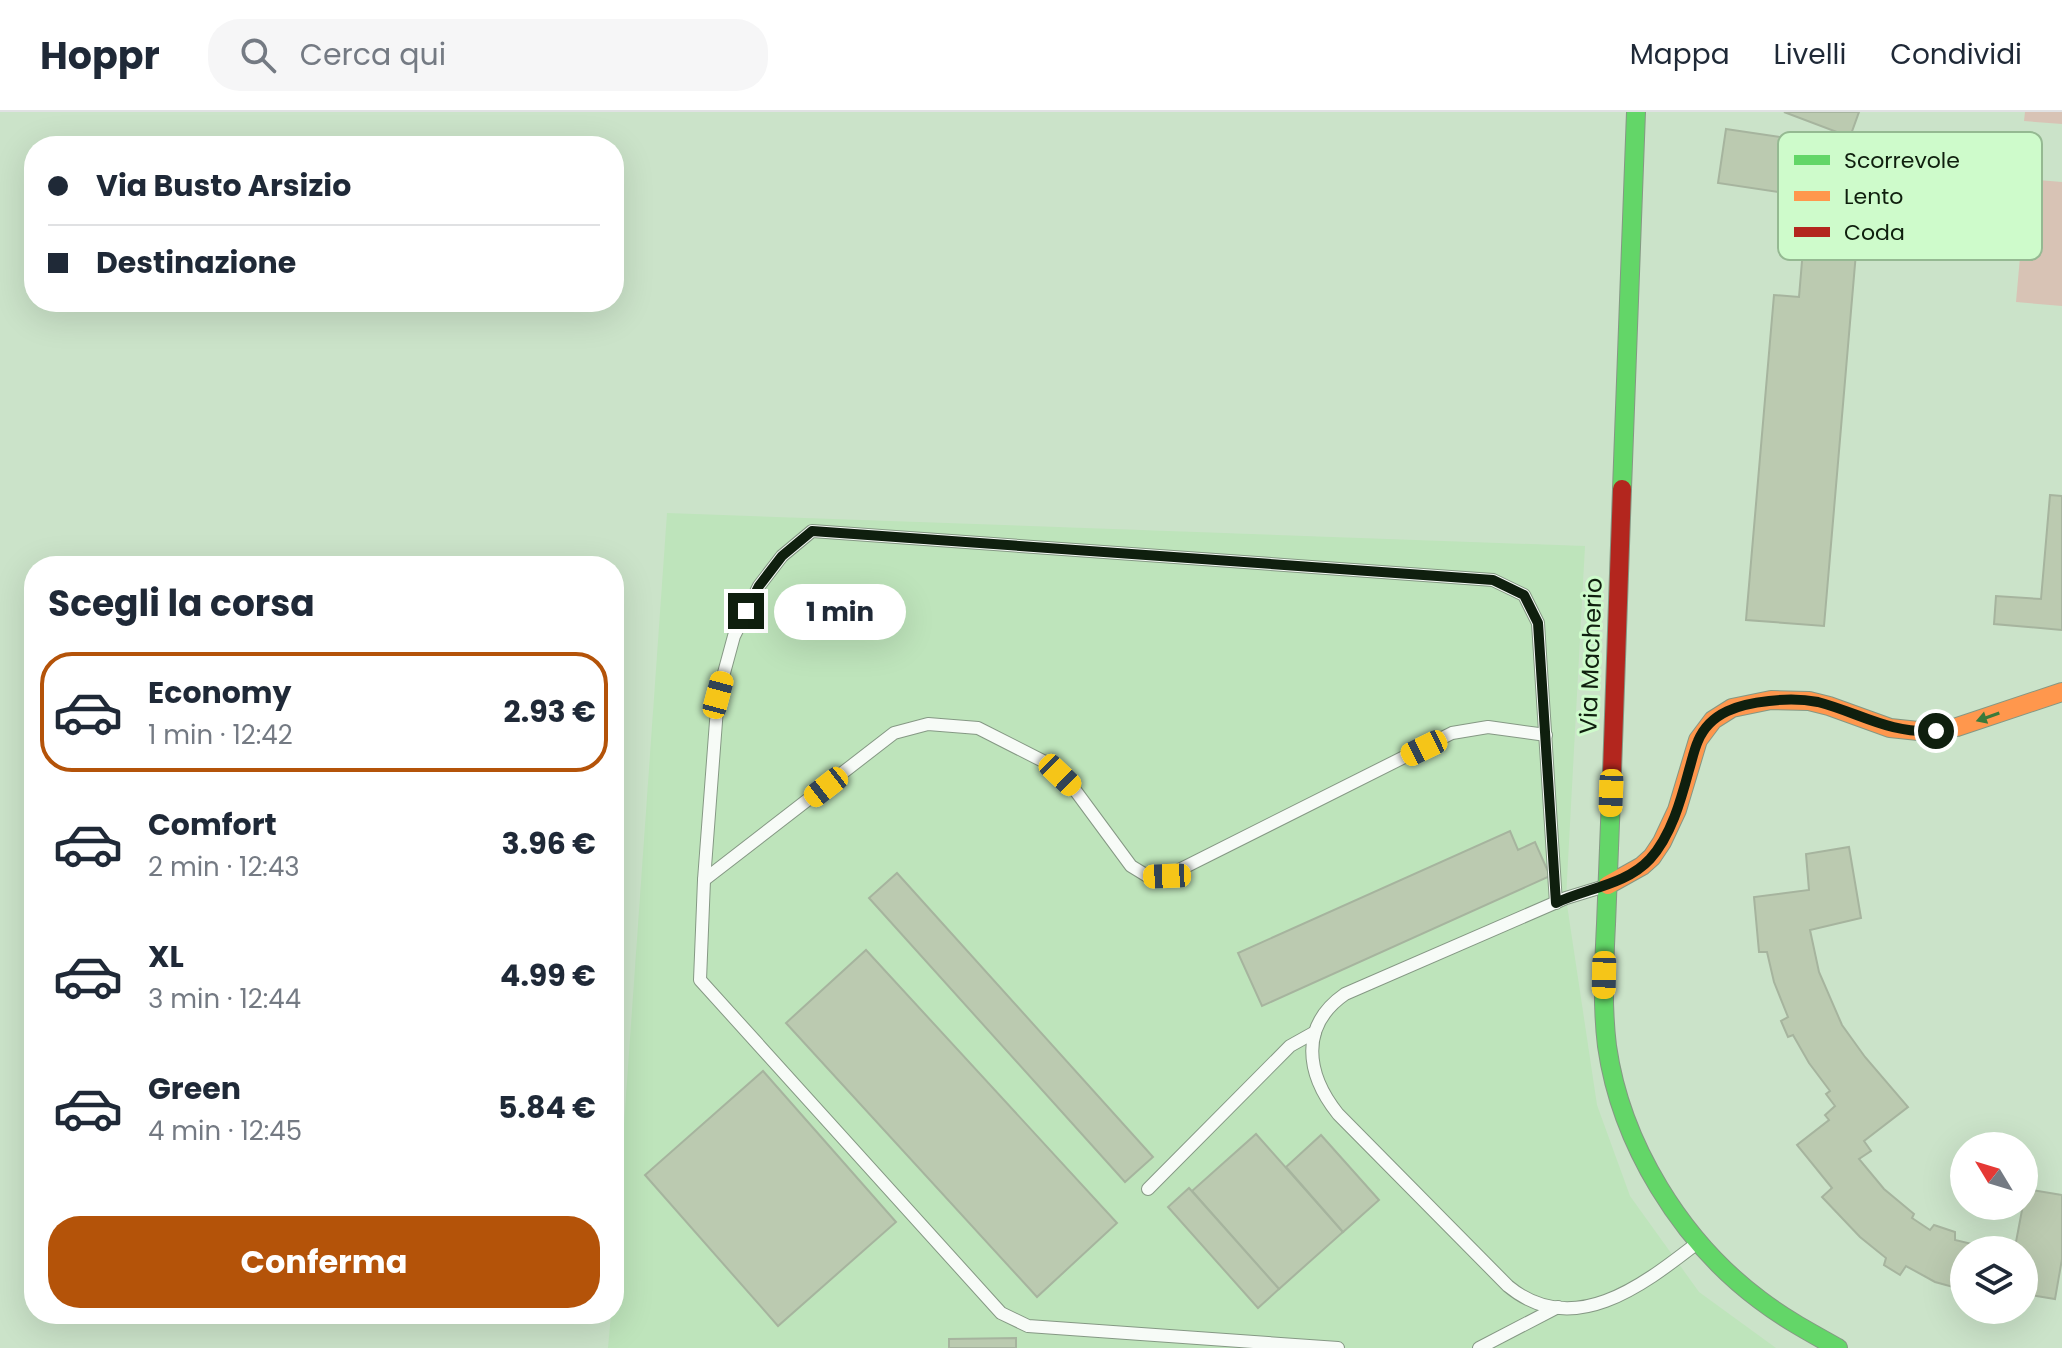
<!DOCTYPE html>
<html lang="it">
<head>
<meta charset="utf-8">
<style>
	:root { --surface:#fff; --page:#f6f6f7; --text:#1f2937; --muted:#747a83; --line:#e0e1e3; --accent:#b45309 }
	body { margin:0; font-family:Poppins,sans-serif; background:var(--page); color:var(--text); height:100vh; display:flex; flex-direction:column; font-size:30px; white-space:nowrap }
	* { box-sizing:border-box; margin:0 }
	p { font-size:26px; color:var(--muted) }
	.icon { flex:none; width:44px; height:44px; fill:none; stroke:currentColor; stroke-width:2; stroke-linecap:round; stroke-linejoin:round }
	.map { position:relative; flex:1; overflow:hidden }
	.sheet { position:absolute; left:24px; top:444px; width:600px; height:768px; display:flex; flex-direction:column; background:var(--surface); border-radius:32px; box-shadow:0 8px 32px #0002 }
	.sheet>* { flex:none }
	.guide { position:absolute; left:24px; top:24px; width:600px; height:176px; border-radius:32px; box-shadow:0 8px 32px #0002; display:grid; align-content:center; height:176px; padding:0 24px; background:var(--surface) }
	.needle { width:52px; rotate:308deg }
	.buttons { position:absolute; left:1950px; top:1020px; display:grid; gap:16px }
	.buttons a { display:grid; place-items:center; width:88px; height:88px; border-radius:50%; background:var(--surface); box-shadow:0 8px 32px #0002; font-size:40px }
	.end { position:absolute; width:36px; height:36px; margin:-18px; border:10px solid #0f1f0e; background:#fff; box-shadow:0 0 0 4px #fff }
	.from { border-radius:50% }
	.bubble { position:absolute; height:56px; border-radius:28px; background:var(--surface); box-shadow:0 8px 32px #0002; font-size:26px; font-weight:700; line-height:56px; text-align:center }
	.car { position:absolute; width:24px; height:48px; margin:-24px -12px; border-radius:10px; box-shadow:0 0 6px 2px #0007; background:linear-gradient(#f5c518 24%,#345 0 40%,#f5c518 0 76%,#345 0 86%,#f5c518 0) }
	.guide b { display:flex; align-items:center; gap:28px; height:76px; font-size:30px }
	.guide b+b { border-top:2px solid var(--line) }
	.guide i { width:20px; height:20px; background:var(--text) }
	ul { padding:0; list-style:none }
	li { display:flex; align-items:center; gap:24px; height:120px; margin:0 16px 12px; padding:0 8px; border:4px solid transparent; border-radius:32px }
	li div { flex:1 }
	li b { display:block; font-size:30px }
	li em { font-style:normal; font-weight:700 }
	li.on { border-color:var(--accent) }
	li>.icon { width:72px; height:72px; stroke-width:1.5 }
	h2 { padding:0 24px; font-size:36px; line-height:96px }
	.action { display:flex; gap:16px; margin-top:auto; padding:16px 24px }
	.action a { flex:1; height:92px; border-radius:32px; background:var(--accent); color:#fff; font-size:32px; font-weight:700; line-height:92px; text-align:center }
	header { display:flex; align-items:center; gap:48px; box-sizing:border-box; height:112px; padding:0 40px; background:var(--surface); border-bottom:2px solid var(--line) }
	header strong { font-size:38px }
	nav { display:flex; gap:44px; margin-inline-start:auto; font-size:28px }
	.search { width:560px; height:72px; background:var(--page); display:flex; align-items:center; gap:20px; box-sizing:border-box; padding:0 28px; border-radius:32px; color:var(--muted); font-size:30px }
	.map>svg:first-child { display:block }
	.built { fill:#bee4bb }
	.green { fill:#d8c3b5 }
	.building { fill:#bbcab0; stroke:#a6b49e; stroke-width:2 }
	.lines { fill:none; stroke-linecap:round; stroke-linejoin:round }
	.lane-casing { stroke:#859884; stroke-width:14 }
	.fast-casing { stroke:#859884; stroke-width:20 }
	.slow-casing { stroke:#859884; stroke-width:20 }
	.jam-casing { stroke:#859884; stroke-width:20 }
	.lane { stroke:#f7fbf7; stroke-width:12 }
	.fast { stroke:#63d668; stroke-width:18 }
	.slow { stroke:#ff974d; stroke-width:18 }
	.jam { stroke:#b3261e; stroke-width:18 }
	.oneway { fill:#397a3b }
	.route { stroke:#0f1f0e; stroke-width:10 }
	.labels { text-anchor:middle; stroke-width:6; stroke-linejoin:round; paint-order:stroke }
	.street-label { font-size:24px; fill:#0f1f0e; stroke:#cefbcb }
	.key { fill:#cefbcb; stroke:#95b992; stroke-width:2 }
	.key-label { font-size:22px; fill:#0f1f0e }
</style>
</head>
<body>
<header>
<strong>Hoppr</strong>
<div class="search"><svg class="icon" aria-label="search" viewBox="0 0 24 24"><circle cx="10" cy="10" r="6"/><path d="M15 15l6 6"/></svg>Cerca qui</div>
<nav><a>Mappa</a><a>Livelli</a><a>Condividi</a></nav>
</header>
<div class="map">
<svg width="2062" height="1236" viewBox="0 0 2062 1236">
	<rect width="100%" height="100%" fill="#cbe3c9"/>
	<!-- built -->
	<polygon class="built" points="667,401 1585,434 1566,786 1597,993 1630,1084 1699,1180 1776,1236 608,1236 611,1202 614,1202 614,1154"/>
	<!-- green -->
	<g class="green">
		<polygon points="2025,0 2062,0 2062,12 2024,9"/>
		<polygon points="2027,67 2062,70 2062,194 2016,190"/>
	</g>
	<!-- building -->
	<g class="building">
		<polygon points="1784,0 1859,0 1850,25"/>
		<polygon points="1726,17 1793,27 1785,81 1718,71"/>
		<polygon points="1810,54 1863,59 1824,514 1746,508 1774,183 1799,185"/>
		<polygon points="2050,383 2062,384 2062,518 1994,512 1996,484 2041,487"/>
		<polygon points="1510,719 1518,738 1535,730 1550,764 1262,894 1238,841"/>
		<polygon points="1849,735 1861,806 1810,818 1819,860 1842,913 1865,945 1908,995 1864,1029 1871,1039 1859,1047 1884,1077 1914,1102 1912,1106 1930,1118 1934,1113 1955,1120 1955,1128 1997,1138 1964,1138 1964,1178 1935,1170 1906,1154 1900,1163 1884,1153 1886,1146 1860,1125 1822,1085 1832,1076 1797,1033 1829,1008 1825,1003 1835,994 1826,982 1830,979 1809,951 1793,923 1788,925 1781,909 1788,905 1774,870 1767,840 1759,840 1754,785 1809,778 1806,742"/>
		<polygon points="897,761 1153,1045 1125,1070 869,786"/>
		<polygon points="866,838 1117,1111 1037,1185 786,911"/>
		<polygon points="763,959 896,1110 778,1214 645,1063"/>
		<polygon points="1256,1022 1343,1120 1279,1177 1192,1079"/>
		<polygon points="1321,1023 1379,1088 1343,1120 1286,1055"/>
		<polygon points="1189,1076 1279,1177 1258,1196 1168,1095"/>
		<polygon points="2026,1077 2062,1083 2062,1147 2055,1187 2024,1182 2024,1138 2005,1138 2007,1129 2016,1130"/>
		<polygon points="1016,1226 1016,1236 949,1236 949,1227"/>
	</g>
	<g class="lines">
		<defs>
			<g id="lane">
				<polyline points="704,768 894,621 928,612 978,616 1047,651 1072,674 1131,754 1149,765 1167,764 1452,621 1488,615 1546,623"/>
				<path d="M1605 774 1566 786 1345 882C1299 914 1306 962 1338 1002L1508 1174C1573 1228 1643 1173 1696 1132"/>
				<polyline points="1148,1077 1290,934 1315,920"/>
				<polyline points="1338,1236 1028,1214 1001,1201 700,868 704,768 718,583 734,524 759,474 782,444 812,419 1493,468 1524,483 1538,511 1556,791"/>
				<polyline points="1479,1236 1558,1195"/>
			</g>
			<g id="fast">
				<polyline points="1622,377 1636,0"/>
				<path d="M1612 660C1610 711 1608 761 1606 812 1604 852 1602 893 1607 934 1621 1032 1681 1129 1760 1188 1785 1207 1811 1221 1838 1236"/>
			</g>
			<polyline id="slow" points="1608,773 1642,754 1652,745 1662,730 1677,698 1698,628 1713,608 1732,596 1771,588 1809,589 1829,594 1890,616 1928,620 1957,615 2062,580"/>
			<polyline id="jam" points="1612,660 1622,377"/>
		</defs>
		<!-- lane casing -->
		<use href="#lane" class="lane-casing"/>
		<!-- fast casing -->
		<use href="#fast" class="fast-casing"/>
		<!-- slow casing -->
		<use href="#slow" class="slow-casing"/>
		<!-- jam casing -->
		<use href="#jam" class="jam-casing"/>
		<!-- lane -->
		<use href="#lane" class="lane"/>
		<!-- fast -->
		<use href="#fast" class="fast"/>
		<!-- slow -->
		<use href="#slow" class="slow"/>
		<!-- jam -->
		<use href="#jam" class="jam"/>
	</g>
	<!-- one-way arrows -->
	<defs><path id="oneway-solid" d="M-6-.8H1V-3.2L6.5 0L1 3.2V.8H-6Z" transform="scale(2)"/></defs>
	<use class="oneway" href="#oneway-solid" transform="translate(1988 605) rotate(161)"/>
	<g class="lines">
		<!-- route -->
		<path class="route" d="M746 499 759 474 782 444 812 419 1493 468 1524 483 1538 511 1556 791C1587 776 1626 773 1650 747 1671 724 1681 688 1689 658 1692 648 1694 638 1698 629 1710 600 1740 592 1769 589 1785 587 1802 587 1818 590 1860 601 1889 622 1936 619"/>
	</g>
	<g class="labels">
		<!-- street labels -->
		<g class="street-label">
			<text transform="translate(1591 544) rotate(-88)" y="8">Via Macherio</text>
		</g>
	</g>
	<!-- legend -->
	<rect x="1778" y="20" width="264" height="128" rx="12" class="key"/>
	<rect x="1794" y="43" width="36" height="10" fill="#63d668"/>
	<rect x="1794" y="79" width="36" height="10" fill="#ff974d"/>
	<rect x="1794" y="115" width="36" height="10" fill="#b3261e"/>
	<g class="key-label">
		<text x="1844" y="56">Scorrevole</text>
		<text x="1844" y="92">Lento</text>
		<text x="1844" y="128">Coda</text>
	</g>
</svg>
<div class="buttons">
<a><svg class="needle" viewBox="-14 -14 28 28"><path d="M0-13l5 13h-10z" fill="#e53935"/><path d="M0 13l5-13h-10z" fill="#747a83"/></svg></a>
<a><svg class="icon" aria-label="layers" viewBox="0 0 24 24"><path d="M12 4l9 5-9 5-9-5zM3 14l9 5 9-5"/></svg></a>
</div>
<i class="end from" style="left:1936px;top:619px"></i>
<i class="end" style="left:746px;top:499px"></i>
<div class="bubble" style="left:774px;top:472px;width:132px">1 min</div>
<i class="car" style="left:718px;top:583px;rotate:15deg"></i>
<i class="car" style="left:1424px;top:636px;rotate:244deg"></i>
<i class="car" style="left:1060px;top:663px;rotate:134deg"></i>
<i class="car" style="left:826px;top:675px;rotate:232deg"></i>
<i class="car" style="left:1611px;top:681px;rotate:182deg"></i>
<i class="car" style="left:1167px;top:764px;rotate:268deg"></i>
<i class="car" style="left:1604px;top:863px;rotate:181deg"></i>
<div class="guide">
<b><i class="from"></i>Via Busto Arsizio</b>
<b><i></i>Destinazione</b>
</div>
<section class="sheet">
<h2>Scegli la corsa</h2>
<ul>
<li class="on"><svg class="icon" aria-label="car" viewBox="0 0 24 24"><path d="M5 17H2v-5l4-1 3-4h7l3 4 3 1v5h-3M9 17h6M6 11h13"/><circle cx="7" cy="17" r="2"/><circle cx="17" cy="17" r="2"/></svg><div><b>Economy</b><p>1 min · 12:42</p></div><em>2.93 €</em></li>
<li><svg class="icon" aria-label="car" viewBox="0 0 24 24"><path d="M5 17H2v-5l4-1 3-4h7l3 4 3 1v5h-3M9 17h6M6 11h13"/><circle cx="7" cy="17" r="2"/><circle cx="17" cy="17" r="2"/></svg><div><b>Comfort</b><p>2 min · 12:43</p></div><em>3.96 €</em></li>
<li><svg class="icon" aria-label="car" viewBox="0 0 24 24"><path d="M5 17H2v-5l4-1 3-4h7l3 4 3 1v5h-3M9 17h6M6 11h13"/><circle cx="7" cy="17" r="2"/><circle cx="17" cy="17" r="2"/></svg><div><b>XL</b><p>3 min · 12:44</p></div><em>4.99 €</em></li>
<li><svg class="icon" aria-label="car" viewBox="0 0 24 24"><path d="M5 17H2v-5l4-1 3-4h7l3 4 3 1v5h-3M9 17h6M6 11h13"/><circle cx="7" cy="17" r="2"/><circle cx="17" cy="17" r="2"/></svg><div><b>Green</b><p>4 min · 12:45</p></div><em>5.84 €</em></li>
</ul>
<div class="action"><a>Conferma</a></div>
</section>
</div>
</body>
</html>
